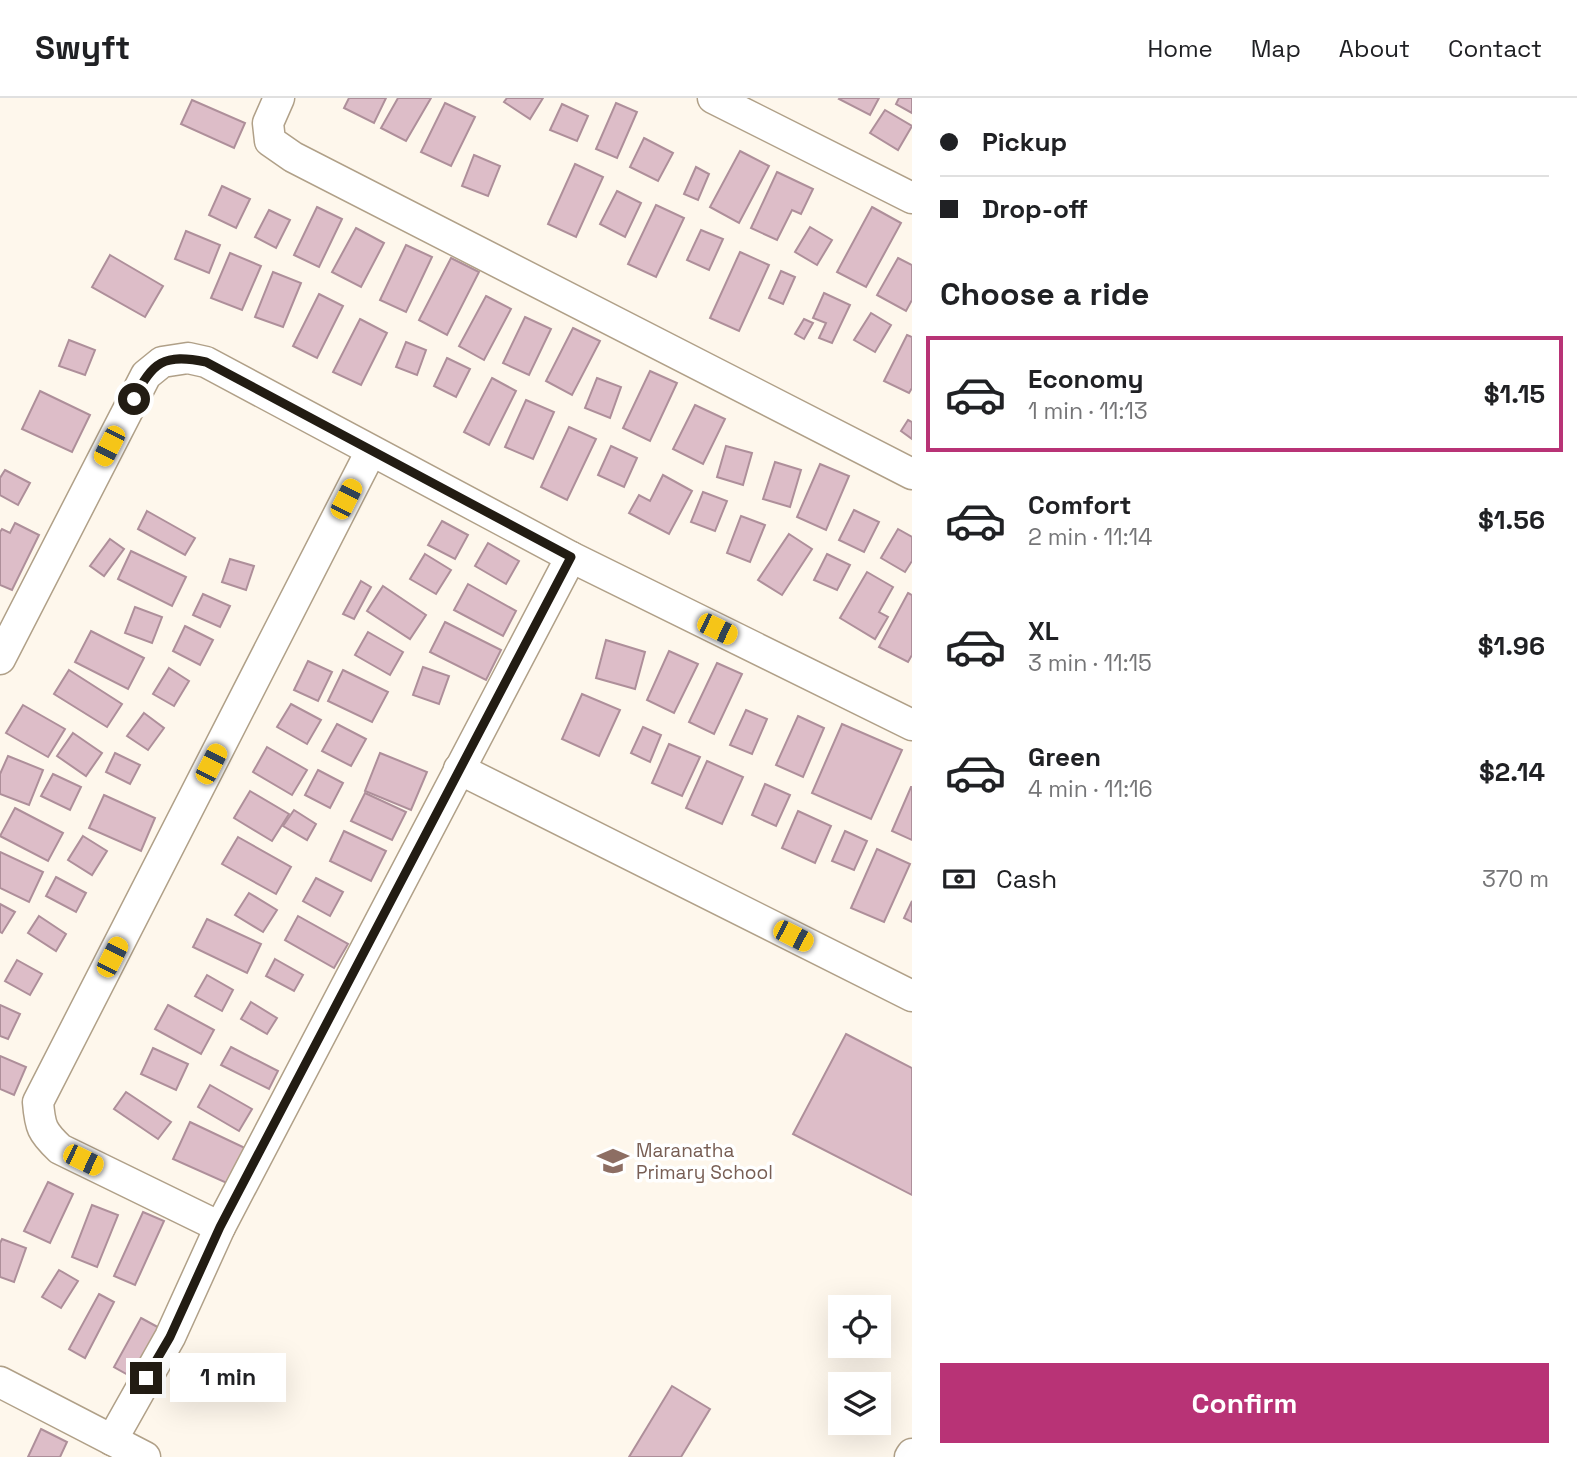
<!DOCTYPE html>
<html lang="en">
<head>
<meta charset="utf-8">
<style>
	:root { --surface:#fff; --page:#f2f2f2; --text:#202124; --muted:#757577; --line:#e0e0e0; --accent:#b83376 }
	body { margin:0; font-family:"Space Grotesk",sans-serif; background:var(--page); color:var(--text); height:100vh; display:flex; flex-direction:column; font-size:26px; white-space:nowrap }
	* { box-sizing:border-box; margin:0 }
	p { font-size:23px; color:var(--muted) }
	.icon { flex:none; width:38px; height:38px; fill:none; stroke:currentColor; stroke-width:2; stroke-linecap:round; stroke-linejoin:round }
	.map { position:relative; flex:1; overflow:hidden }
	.drawer { display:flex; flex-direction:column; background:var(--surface); width:665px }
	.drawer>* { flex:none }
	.guide { display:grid; align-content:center; height:154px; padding:0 28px; background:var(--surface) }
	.tools { position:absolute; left:828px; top:1197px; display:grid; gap:14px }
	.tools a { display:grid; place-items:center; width:63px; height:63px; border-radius:0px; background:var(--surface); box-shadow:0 7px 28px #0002; font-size:35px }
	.end { position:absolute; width:32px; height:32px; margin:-16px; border:9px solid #221c13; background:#fff; box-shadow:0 0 0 4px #fff }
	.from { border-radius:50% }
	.bubble { position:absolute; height:49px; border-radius:0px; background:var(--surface); box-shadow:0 7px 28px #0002; font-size:23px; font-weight:800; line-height:49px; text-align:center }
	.car { position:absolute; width:21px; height:42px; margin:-21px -10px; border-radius:9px; box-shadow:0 0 5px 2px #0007; background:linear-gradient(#f5c518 24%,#345 0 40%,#f5c518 0 76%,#345 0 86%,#f5c518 0) }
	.guide b { display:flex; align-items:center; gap:24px; height:66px; font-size:26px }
	.guide b+b { border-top:2px solid var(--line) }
	.guide i { width:18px; height:18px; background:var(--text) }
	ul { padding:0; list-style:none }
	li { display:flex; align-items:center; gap:21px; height:116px; margin:0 14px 10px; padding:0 14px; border:4px solid transparent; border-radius:0px }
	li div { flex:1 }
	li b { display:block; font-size:26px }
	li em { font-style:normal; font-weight:800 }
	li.on { border-color:var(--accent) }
	li>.icon { width:63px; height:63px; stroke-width:1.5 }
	h2 { padding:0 28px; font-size:32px; line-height:84px }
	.pay { display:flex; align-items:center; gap:18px; height:77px; padding:0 28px; font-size:26px }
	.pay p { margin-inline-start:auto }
	.primary-button { display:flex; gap:14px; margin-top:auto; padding:14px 28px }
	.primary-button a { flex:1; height:80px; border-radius:0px; background:var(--accent); color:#fff; font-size:28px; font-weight:800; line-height:80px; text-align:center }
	header { display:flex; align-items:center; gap:42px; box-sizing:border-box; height:98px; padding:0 35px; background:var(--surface); border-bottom:2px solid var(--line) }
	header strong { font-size:33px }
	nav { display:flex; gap:38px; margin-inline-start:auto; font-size:24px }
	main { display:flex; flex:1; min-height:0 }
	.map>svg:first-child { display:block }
	.building { fill:#ddbdc8; stroke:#ae8f9a; stroke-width:2 }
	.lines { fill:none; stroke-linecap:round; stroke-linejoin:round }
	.minor-casing { stroke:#b0a088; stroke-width:33 }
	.minor { stroke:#fff; stroke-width:30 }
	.route { stroke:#221c13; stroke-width:9 }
	.labels { text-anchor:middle; stroke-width:7; stroke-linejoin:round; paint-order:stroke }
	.education-label { font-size:19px; fill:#785e54; stroke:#fff; text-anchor:start }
</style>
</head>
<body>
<header>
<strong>Swyft</strong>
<nav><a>Home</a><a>Map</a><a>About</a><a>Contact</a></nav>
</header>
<main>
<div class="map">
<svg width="912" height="1359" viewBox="0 0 912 1359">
	<rect width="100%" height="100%" fill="#fef7ec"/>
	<!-- building -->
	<g class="building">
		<polygon points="349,0 386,0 374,25 344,10"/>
		<polygon points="398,0 431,0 406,43 381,30"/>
		<polygon points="507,0 543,0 530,21 504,4"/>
		<polygon points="840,0 879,0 870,17 839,1"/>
		<polygon points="899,0 912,0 912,15 896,6"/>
		<polygon points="192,2 245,25 234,50 181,26"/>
		<polygon points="445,5 475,19 451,68 421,54"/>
		<polygon points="616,5 637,14 617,60 596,51"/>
		<polygon points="562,6 588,18 577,43 550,32"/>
		<polygon points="885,12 912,28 898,52 870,35"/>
		<polygon points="644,40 673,55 658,83 630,69"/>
		<polygon points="740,53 769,68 739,125 710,109"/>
		<polygon points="474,57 500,68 488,98 462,88"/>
		<polygon points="575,66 603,79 576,139 548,126"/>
		<polygon points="696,69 709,76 698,102 684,96"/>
		<polygon points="777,74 813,91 801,116 792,112 777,142 751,130"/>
		<polygon points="222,88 250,101 236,130 209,117"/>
		<polygon points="617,93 641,105 625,139 600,126"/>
		<polygon points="656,107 684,120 656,179 628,166"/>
		<polygon points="317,109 342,121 319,169 294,157"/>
		<polygon points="872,109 901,125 866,189 837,174"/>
		<polygon points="269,112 290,122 276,150 255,139"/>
		<polygon points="810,129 832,142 817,167 795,154"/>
		<polygon points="356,130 384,145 361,189 332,174"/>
		<polygon points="701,132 723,141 709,172 687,162"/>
		<polygon points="186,133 220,147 209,175 175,161"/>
		<polygon points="406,147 432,159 406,214 380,202"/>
		<polygon points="740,154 769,167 739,233 710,220"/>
		<polygon points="230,155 261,168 242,212 211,200"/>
		<polygon points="110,157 163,188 145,219 92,189"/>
		<polygon points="451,160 479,174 447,237 419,222"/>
		<polygon points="898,160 912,167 912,202 906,213 877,197"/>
		<polygon points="781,173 795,179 783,206 769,200"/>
		<polygon points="273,174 301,185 283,229 255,219"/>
		<polygon points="824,195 850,207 832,245 819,240 826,225 813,220"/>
		<polygon points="319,196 343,208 317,260 293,248"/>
		<polygon points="486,198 511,211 484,262 459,248"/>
		<polygon points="871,215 891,227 875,254 854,242"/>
		<polygon points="525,219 551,231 529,277 503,265"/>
		<polygon points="360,221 387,235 361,287 333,274"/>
		<polygon points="804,221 813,225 804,241 795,236"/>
		<polygon points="573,230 600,243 572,297 546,283"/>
		<polygon points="907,237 912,239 912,290 909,295 884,283"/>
		<polygon points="69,242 95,252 85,277 59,268"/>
		<polygon points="406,244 426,252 417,277 396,269"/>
		<polygon points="447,260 470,271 456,299 434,288"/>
		<polygon points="650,273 677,285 650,343 623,330"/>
		<polygon points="492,280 516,293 489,347 464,334"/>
		<polygon points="597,280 621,289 610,320 585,310"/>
		<polygon points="40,293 90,317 72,354 22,331"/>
		<polygon points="526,302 554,314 533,361 505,349"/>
		<polygon points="695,307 725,321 703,366 673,351"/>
		<polygon points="908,322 912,324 912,341 901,333"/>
		<polygon points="569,329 596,341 567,402 541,389"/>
		<polygon points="611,348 637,360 624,389 598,377"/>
		<polygon points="726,348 752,355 743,387 717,379"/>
		<polygon points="775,364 801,372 790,409 763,401"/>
		<polygon points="820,366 849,378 826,432 797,419"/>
		<polygon points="5,372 30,385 18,407 0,397 0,380"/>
		<polygon points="663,377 692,393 669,436 629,415 639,397 650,403"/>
		<polygon points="703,394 727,403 715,433 691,424"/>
		<polygon points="854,412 879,424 864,454 839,442"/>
		<polygon points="147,413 195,440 185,457 138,431"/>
		<polygon points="741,418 765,427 750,464 727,455"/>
		<polygon points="442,423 468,437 455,461 428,447"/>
		<polygon points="15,425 39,437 12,492 0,487 0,434 2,431 10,435"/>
		<polygon points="898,431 912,439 912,463 905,474 881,460"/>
		<polygon points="789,436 812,451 782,497 758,482"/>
		<polygon points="110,441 124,451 104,478 90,468"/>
		<polygon points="488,445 519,463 506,486 475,468"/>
		<polygon points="131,453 186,479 172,508 118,481"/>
		<polygon points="425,456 451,472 436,496 410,481"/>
		<polygon points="827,456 850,467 837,492 814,482"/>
		<polygon points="230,461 254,468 246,492 222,484"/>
		<polygon points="867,474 893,489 879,514 888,519 875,541 840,520"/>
		<polygon points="361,483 371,489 354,521 343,516"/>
		<polygon points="468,486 516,513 503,538 454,512"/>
		<polygon points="383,488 426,517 410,541 367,513"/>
		<polygon points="908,495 912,497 912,557 908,564 879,549"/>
		<polygon points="203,496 230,508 220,529 193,517"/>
		<polygon points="135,509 162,519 152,545 125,535"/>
		<polygon points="445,524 501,552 486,582 430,554"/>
		<polygon points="185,528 213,542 200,567 173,553"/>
		<polygon points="91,533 144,560 128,591 75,564"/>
		<polygon points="368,534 403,554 390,577 355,557"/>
		<polygon points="606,542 645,554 635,591 596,580"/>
		<polygon points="669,553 698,566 674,615 647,602"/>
		<polygon points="308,563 332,574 318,603 294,592"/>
		<polygon points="717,565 742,576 714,636 689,624"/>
		<polygon points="423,569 449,578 439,606 413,597"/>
		<polygon points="169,570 189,583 174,608 153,596"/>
		<polygon points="69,572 122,606 107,629 54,596"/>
		<polygon points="343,572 388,594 372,624 328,603"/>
		<polygon points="582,596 620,612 599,658 562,641"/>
		<polygon points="291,606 321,622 307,646 277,629"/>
		<polygon points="23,607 65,631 48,659 6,635"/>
		<polygon points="746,612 767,621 752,656 730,647"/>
		<polygon points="144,615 164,630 148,652 127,638"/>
		<polygon points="798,618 824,630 803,679 776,667"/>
		<polygon points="337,626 366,641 351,668 322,653"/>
		<polygon points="842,626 902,652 871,721 812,695"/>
		<polygon points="643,629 661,637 650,664 631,655"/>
		<polygon points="73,635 102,655 86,678 57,658"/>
		<polygon points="669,646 700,659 682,698 652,685"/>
		<polygon points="267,649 307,672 292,697 253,674"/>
		<polygon points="115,655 140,667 130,686 106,674"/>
		<polygon points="380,655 427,674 411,712 365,693"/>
		<polygon points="8,658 43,672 29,707 0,696 0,676"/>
		<polygon points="707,663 743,679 722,726 686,710"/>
		<polygon points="318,672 343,685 330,710 305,697"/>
		<polygon points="53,676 81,689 70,712 41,698"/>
		<polygon points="765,686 790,697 776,728 752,717"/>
		<polygon points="911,689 912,689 912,742 892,733"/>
		<polygon points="250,693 289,716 272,743 234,720"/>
		<polygon points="365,695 406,714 392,742 351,723"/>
		<polygon points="104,697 155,720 141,753 89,730"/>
		<polygon points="15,710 63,735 48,763 0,738"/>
		<polygon points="294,712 316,726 307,742 283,728"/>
		<polygon points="798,713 831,728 815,765 782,750"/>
		<polygon points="344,733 386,753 371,783 330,763"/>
		<polygon points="845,733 867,743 854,772 832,763"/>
		<polygon points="83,738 107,753 92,777 68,762"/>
		<polygon points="238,739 291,769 276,796 222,766"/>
		<polygon points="877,751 910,766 884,824 851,810"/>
		<polygon points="0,754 43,774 29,804 0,790"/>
		<polygon points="56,779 86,795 76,814 46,798"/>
		<polygon points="316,780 343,794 330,818 303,803"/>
		<polygon points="249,795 277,812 263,834 235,817"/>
		<polygon points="912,803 912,824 904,820"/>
		<polygon points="0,806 15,814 2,835 0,834"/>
		<polygon points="39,818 66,836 56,853 28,835"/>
		<polygon points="298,818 348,846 334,870 285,842"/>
		<polygon points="207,821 261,846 247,875 193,849"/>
		<polygon points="275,861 303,877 294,893 266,878"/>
		<polygon points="17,862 42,876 30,897 5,883"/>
		<polygon points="207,877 233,892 222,913 195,898"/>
		<polygon points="251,904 277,920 267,936 241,921"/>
		<polygon points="0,907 20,916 8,941 0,938"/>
		<polygon points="168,907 214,932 201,956 155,931"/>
		<polygon points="846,936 912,970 912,1097 793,1036"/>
		<polygon points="231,949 278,973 269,991 221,967"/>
		<polygon points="153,950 188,966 176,992 141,976"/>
		<polygon points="0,958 26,969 14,997 0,991"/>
		<polygon points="210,987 252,1011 239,1033 198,1009"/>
		<polygon points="126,994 171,1024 158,1041 114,1011"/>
		<polygon points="190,1024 245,1050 229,1086 173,1061"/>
		<polygon points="48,1084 73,1096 50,1145 24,1133"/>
		<polygon points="92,1107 118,1117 97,1169 72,1159"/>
		<polygon points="143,1114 164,1123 135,1187 114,1178"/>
		<polygon points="2,1141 26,1150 14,1184 0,1179 0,1145"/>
		<polygon points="59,1172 78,1183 61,1210 42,1199"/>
		<polygon points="99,1196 114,1204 85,1260 69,1251"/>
		<polygon points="141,1220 165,1233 137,1282 114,1269"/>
		<polygon points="672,1288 710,1311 681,1359 629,1359"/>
		<polygon points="41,1331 67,1344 60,1359 28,1359"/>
	</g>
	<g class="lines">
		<defs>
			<g id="minor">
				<polyline points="279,0 268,25 270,43 293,59 912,376"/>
				<polyline points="713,0 912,100"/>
				<polyline points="0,561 146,277 162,264 188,260 206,264 571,459 912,627"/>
				<polyline points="459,671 912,898"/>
				<path d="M220 1129 60 1051C42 1034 40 1029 38 1004L371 353"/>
				<polyline points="0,1284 145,1359"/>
				<polyline points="112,1342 170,1239 220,1129 571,459"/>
				<polyline points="910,1359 912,1356"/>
			</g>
		</defs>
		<!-- minor casing -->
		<use href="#minor" class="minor-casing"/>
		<!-- minor -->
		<use href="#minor" class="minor"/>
	</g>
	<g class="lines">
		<!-- route -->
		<path class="route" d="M134 301C152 264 164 255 206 264L571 459 220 1129 170 1239 146 1280"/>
	</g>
	<!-- icons -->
	<defs>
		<symbol id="school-bare" viewBox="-9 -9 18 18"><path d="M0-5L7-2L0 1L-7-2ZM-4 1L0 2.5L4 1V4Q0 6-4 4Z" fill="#8d6e63" stroke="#fff" stroke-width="2.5" paint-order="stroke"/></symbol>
	</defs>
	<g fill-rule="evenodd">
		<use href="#school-bare" x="591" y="1041" width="44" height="44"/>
	</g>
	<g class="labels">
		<!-- education labels -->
		<g class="education-label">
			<text x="636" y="1059">Maranatha<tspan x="636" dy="22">Primary School</tspan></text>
		</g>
	</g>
</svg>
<div class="tools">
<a><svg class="icon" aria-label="locate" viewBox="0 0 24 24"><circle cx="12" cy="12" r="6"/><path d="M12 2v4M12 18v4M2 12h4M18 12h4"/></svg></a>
<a><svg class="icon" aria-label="layers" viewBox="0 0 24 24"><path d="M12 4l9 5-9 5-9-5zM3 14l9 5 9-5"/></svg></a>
</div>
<i class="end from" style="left:134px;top:301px"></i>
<i class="end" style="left:146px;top:1280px"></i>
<div class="bubble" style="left:170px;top:1255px;width:116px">1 min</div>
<i class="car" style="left:109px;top:348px;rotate:207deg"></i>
<i class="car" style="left:346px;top:401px;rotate:27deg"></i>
<i class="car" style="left:717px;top:531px;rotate:116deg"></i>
<i class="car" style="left:211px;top:666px;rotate:27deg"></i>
<i class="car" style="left:793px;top:838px;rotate:117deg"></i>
<i class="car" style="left:112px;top:859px;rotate:27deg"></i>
<i class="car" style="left:83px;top:1062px;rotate:116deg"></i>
</div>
<section class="drawer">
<div class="guide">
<b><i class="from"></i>Pickup</b>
<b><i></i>Drop-off</b>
</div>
<h2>Choose a ride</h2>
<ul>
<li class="on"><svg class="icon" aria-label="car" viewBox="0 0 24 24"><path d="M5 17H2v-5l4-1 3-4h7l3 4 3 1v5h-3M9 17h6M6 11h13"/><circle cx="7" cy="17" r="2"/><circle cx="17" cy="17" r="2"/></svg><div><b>Economy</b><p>1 min · 11:13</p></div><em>$1.15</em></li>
<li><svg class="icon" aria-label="car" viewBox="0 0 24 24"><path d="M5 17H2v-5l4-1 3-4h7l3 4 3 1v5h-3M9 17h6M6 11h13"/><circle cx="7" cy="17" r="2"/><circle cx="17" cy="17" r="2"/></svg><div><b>Comfort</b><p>2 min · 11:14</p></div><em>$1.56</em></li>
<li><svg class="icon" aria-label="car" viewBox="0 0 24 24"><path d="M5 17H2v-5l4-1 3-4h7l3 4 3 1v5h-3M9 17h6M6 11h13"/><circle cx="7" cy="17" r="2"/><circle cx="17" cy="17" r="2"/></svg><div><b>XL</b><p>3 min · 11:15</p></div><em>$1.96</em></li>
<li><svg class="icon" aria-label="car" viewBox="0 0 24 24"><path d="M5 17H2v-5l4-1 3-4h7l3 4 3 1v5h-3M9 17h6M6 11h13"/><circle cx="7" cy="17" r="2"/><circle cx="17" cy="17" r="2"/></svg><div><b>Green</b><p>4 min · 11:16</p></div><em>$2.14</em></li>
</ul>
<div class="pay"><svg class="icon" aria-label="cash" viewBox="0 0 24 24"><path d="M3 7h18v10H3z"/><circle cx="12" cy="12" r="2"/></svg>Cash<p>370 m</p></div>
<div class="primary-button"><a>Confirm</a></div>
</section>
</main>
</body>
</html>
